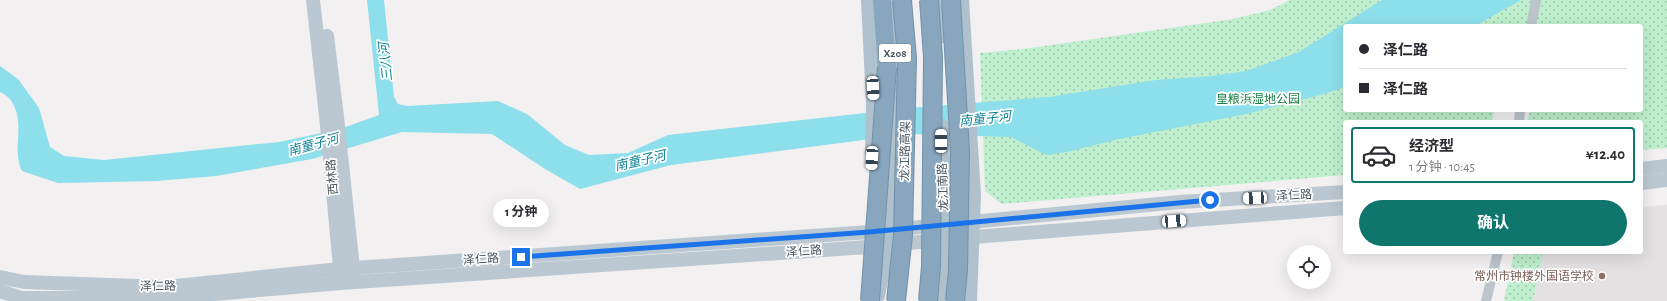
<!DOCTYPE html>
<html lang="zh">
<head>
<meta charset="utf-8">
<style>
	:root { --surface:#fff; --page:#f7f7f7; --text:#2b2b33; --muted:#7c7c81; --line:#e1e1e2; --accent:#0f766e }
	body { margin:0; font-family:"Alegreya Sans","Noto Sans SC",sans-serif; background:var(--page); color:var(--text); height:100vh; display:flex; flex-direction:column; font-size:15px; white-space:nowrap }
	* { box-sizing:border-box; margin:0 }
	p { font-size:13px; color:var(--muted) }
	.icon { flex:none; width:22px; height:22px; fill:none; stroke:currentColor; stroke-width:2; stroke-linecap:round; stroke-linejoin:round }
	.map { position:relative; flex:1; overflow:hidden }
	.sheet { position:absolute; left:1343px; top:120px; width:300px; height:134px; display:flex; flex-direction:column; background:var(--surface); border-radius:4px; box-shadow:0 4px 16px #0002 }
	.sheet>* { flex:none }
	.guide { position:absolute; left:1343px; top:24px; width:300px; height:88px; border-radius:4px; box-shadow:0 4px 16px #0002; display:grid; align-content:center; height:88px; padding:0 16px; background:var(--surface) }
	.fabs { position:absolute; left:1287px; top:245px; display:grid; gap:8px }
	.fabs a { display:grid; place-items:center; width:44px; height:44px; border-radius:50%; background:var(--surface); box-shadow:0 4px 16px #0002; font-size:20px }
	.end { position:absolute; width:18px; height:18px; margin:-9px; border:5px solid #1a73e8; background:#fff; box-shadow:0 0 0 2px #fff }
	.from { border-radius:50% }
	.bubble { position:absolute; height:28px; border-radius:14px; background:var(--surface); box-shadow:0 4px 16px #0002; font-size:13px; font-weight:700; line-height:28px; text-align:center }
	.car { position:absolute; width:12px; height:24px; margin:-12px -6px; border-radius:5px; box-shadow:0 0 3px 1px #0007; background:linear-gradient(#fff 24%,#345 0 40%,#fff 0 76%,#345 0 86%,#fff 0) }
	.guide b { display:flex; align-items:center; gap:14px; height:38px; font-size:15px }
	.guide b+b { border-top:1px solid var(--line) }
	.guide i { width:10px; height:10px; background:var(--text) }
	ul { padding:7px 0 0; list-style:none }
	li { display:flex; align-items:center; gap:12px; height:56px; margin:0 8px 6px; padding:0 8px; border:2px solid transparent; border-radius:4px }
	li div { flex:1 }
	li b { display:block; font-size:15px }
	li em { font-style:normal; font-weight:700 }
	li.selected { border-color:var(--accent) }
	li>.icon { width:36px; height:36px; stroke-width:1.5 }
	.action { display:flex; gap:8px; margin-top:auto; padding:8px 16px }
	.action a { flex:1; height:46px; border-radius:24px; background:var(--accent); color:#fff; font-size:16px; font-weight:700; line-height:46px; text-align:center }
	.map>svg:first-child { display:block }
	.education { fill:#e3e1e2 }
	.park { fill:url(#park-dots) }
	.water { fill:#8ddfeb }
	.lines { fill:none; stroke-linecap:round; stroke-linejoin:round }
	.highway-casing { stroke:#7491aa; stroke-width:20 }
	.street { stroke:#bcc5cc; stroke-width:10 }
	.secondary { stroke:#bcc8d1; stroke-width:14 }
	.primary { stroke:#b0c1ce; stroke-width:16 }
	.highway { stroke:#88a6be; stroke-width:18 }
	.highway-bridge-casing { stroke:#7491aa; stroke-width:20; stroke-linecap:butt }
	.highway-bridge { stroke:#88a6be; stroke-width:18 }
	.route { stroke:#1a73e8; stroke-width:5 }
	.education-dot { fill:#8d6e63; stroke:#fff; stroke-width:1.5 }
	.labels { text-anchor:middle; stroke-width:3.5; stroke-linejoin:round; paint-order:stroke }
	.shield { fill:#fff; stroke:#7f888e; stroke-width:1 }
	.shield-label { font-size:11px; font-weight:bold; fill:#48555d }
	.park-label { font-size:12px; fill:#187f44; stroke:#fff }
	.street-label { font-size:12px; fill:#48555d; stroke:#fff }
	.education-label { font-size:12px; fill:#785e54; stroke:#fff; text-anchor:end }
	.water-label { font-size:13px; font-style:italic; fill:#0e8193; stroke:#fff }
</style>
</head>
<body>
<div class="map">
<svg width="1667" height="301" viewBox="0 0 1667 301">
	<defs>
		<pattern id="park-dots" width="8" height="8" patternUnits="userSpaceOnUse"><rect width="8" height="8" fill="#bfefce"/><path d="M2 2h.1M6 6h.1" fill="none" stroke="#9dc4aa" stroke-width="1.8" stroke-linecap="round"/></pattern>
	</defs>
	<rect width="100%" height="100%" fill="#f2f0f0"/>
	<!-- education -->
	<polygon class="education" points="1667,205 1667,301 1533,301 1543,252 1641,252 1641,207"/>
	<!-- park -->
	<g class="park">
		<polygon points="1290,0 1667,0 1667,148 1641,150 1641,122 1527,122 1530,110 1641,110 1641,26 1345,26 1345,110 1494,110 1492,122 1345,122 1345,175 1002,204 985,191 980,53 1023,49 1233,19 1270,10"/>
		<polygon points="1514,252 1543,252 1533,301 1504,301"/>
	</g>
	<!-- water -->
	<path class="water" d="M367 0H384L394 97 398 104 407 106 498 101 527 114 565 145 589 155 628 153 668 135 910 108 1049 97 1156 80 1212 76 1246 71 1299 52 1382 0H1521L1475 26H1345V87L1324 94 1246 114 1119 139 1067 152 1046 155 1011 137 909 134 671 165 580 189 545 169 492 134 402 132 312 159 216 176 157 181 58 183 22 171C11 149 26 125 12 102 10 98 4 94 0 92V66L18 79 39 108 50 147 64 156 104 160 279 142 340 129 379 115Z"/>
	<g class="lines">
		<defs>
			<polyline id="highway" points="882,0 887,67"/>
		</defs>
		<!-- highway casing -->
		<use href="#highway" class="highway-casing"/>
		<!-- street -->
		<g class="street">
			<polyline points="1531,26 1536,0"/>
			<polyline points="1519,122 1520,110"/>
			<polyline points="1486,301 1498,252"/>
		</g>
		<!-- secondary -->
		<g class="secondary">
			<polyline points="313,0 326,116 341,278"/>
			<polyline points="327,36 337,117 354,278"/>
			<polyline points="1641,169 1667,166"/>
			<polyline points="1641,183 1667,180"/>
			<polyline points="961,223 1180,202 1345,192"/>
			<polyline points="961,238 1345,208"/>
			<polyline points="0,277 24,282 166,287 340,269 869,232 940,225"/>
			<polyline points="0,291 21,298 168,298 341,283 868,247 940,240"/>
		</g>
		<!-- primary -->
		<g class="primary">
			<polyline points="869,0 874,102 873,152"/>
			<polyline points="939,0 940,36"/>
			<polyline points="961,0 973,195 969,301"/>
			<polyline points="877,296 890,227 895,147 897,106 892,0"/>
			<polyline points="939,301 944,225 941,126"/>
		</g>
		<!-- highway -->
		<use href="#highway" class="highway"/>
		<defs>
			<g id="highway-bridge">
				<polyline points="951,0 960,151 958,270 955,301"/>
				<polyline points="870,301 887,67"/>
				<polyline points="896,301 903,235 907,58 902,0"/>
				<polyline points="928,301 931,266 933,57 929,0"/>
			</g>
		</defs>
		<!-- highway-bridge casing -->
		<use href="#highway-bridge" class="highway-bridge-casing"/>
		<!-- highway-bridge -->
		<use href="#highway-bridge" class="highway-bridge"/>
	</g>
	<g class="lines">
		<!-- route -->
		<polyline class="route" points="521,257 869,232 1210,200"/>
	</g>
	<!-- markers -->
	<circle class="education-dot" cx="1602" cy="276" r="4"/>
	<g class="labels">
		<!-- shield labels -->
		<rect class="shield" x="879" y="44" width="32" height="18" rx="3"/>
		<g class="shield-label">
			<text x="895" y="57">X208</text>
		</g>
		<!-- park labels -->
		<g class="park-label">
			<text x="1258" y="103">皇粮浜湿地公园</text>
		</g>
		<!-- street labels -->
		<g class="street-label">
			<text transform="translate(905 151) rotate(-89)" y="4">龙江路高架</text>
			<text transform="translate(332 177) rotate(-95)" y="4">西林路</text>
			<text transform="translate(943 187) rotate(-92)" y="4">龙江南路</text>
			<text transform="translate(1294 195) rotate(-3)" y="4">泽仁路</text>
			<text transform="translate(804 251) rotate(-4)" y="4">泽仁路</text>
			<text transform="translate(481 259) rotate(-4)" y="4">泽仁路</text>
			<text transform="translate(158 286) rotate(-1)" y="4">泽仁路</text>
		</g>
		<!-- education labels -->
		<g class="education-label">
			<text x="1594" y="280">常州市钟楼外国语学校</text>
		</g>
		<!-- water labels -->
		<g class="water-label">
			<text transform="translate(385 62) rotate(-96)" y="5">三八河</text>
			<text transform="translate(985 118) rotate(-6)" y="5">南童子河</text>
			<text transform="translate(313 144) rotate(-15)" y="5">南童子河</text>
			<text transform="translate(640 160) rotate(-13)" y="5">南童子河</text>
		</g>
	</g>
</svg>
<div class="fabs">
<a><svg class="icon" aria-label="locate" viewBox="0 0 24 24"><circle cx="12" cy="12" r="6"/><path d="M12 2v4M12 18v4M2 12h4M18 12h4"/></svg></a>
</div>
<i class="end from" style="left:1210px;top:200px"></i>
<i class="end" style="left:521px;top:257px"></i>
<div class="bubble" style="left:493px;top:199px;width:56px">1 分钟</div>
<i class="car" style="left:873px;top:88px;rotate:177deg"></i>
<i class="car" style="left:941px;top:141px;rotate:0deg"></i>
<i class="car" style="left:872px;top:158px;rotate:183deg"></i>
<i class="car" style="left:1255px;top:198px;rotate:267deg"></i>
<i class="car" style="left:1174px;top:221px;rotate:86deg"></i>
<div class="guide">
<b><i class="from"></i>泽仁路</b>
<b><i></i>泽仁路</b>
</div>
<section class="sheet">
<ul>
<li class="selected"><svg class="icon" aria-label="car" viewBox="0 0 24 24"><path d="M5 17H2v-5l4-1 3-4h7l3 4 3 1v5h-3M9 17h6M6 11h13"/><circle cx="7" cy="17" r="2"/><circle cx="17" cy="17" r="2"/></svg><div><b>经济型</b><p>1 分钟 · 10:45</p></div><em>¥12.40</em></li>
</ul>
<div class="action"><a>确认</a></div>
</section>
</div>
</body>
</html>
